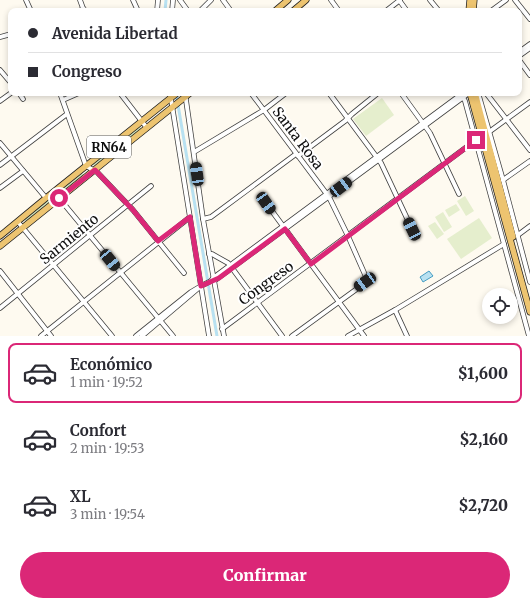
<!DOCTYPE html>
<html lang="es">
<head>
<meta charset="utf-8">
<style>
	:root { --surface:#fff; --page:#f7f7f7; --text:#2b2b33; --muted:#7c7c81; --line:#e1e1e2; --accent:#db2777 }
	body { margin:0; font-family:Merriweather,serif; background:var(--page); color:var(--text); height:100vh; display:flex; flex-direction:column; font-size:15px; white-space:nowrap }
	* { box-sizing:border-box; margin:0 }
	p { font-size:13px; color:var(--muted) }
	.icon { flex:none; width:22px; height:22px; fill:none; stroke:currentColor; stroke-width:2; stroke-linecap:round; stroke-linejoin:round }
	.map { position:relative; height:336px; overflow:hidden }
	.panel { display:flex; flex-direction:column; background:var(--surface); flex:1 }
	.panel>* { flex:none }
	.hud { position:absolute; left:8px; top:8px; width:514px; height:88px; border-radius:8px; box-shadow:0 2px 6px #0003; display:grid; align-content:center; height:88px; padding:0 20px; background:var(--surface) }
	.fabs { position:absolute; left:482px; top:288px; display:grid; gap:8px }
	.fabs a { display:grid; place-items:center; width:36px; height:36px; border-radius:50%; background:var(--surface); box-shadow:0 2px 6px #0003; font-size:20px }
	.end { position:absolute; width:18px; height:18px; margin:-9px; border:5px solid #db2777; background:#fff; box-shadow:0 0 0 2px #fff }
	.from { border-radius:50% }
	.car { position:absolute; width:12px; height:24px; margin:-12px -6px; border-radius:5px; box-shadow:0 0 3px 1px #0007; background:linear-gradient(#222 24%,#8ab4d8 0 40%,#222 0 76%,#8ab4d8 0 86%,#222 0) }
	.hud b { display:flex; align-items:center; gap:14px; height:38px; font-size:15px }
	.hud b+b { border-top:1px solid var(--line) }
	.hud i { width:10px; height:10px; background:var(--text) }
	ul { padding:7px 0 0; list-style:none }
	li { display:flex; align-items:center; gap:12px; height:60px; margin:0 8px 6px; padding:0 12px; border:2px solid transparent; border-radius:8px }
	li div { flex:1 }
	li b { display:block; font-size:15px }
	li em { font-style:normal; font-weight:800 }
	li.on { border-color:var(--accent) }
	li>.icon { width:36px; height:36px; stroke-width:1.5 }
	.action { display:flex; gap:8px; margin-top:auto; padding:8px 20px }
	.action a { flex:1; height:46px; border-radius:24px; background:var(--accent); color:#fff; font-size:16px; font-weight:800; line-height:46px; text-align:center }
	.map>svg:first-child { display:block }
	.green { fill:#d5e6bc }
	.pitch { fill:#e5eecd }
	.water { fill:#b8e1f1; stroke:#459cc2 }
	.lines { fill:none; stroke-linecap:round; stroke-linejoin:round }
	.canal { stroke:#b8e1f1; stroke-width:3 }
	.minor-casing { stroke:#414141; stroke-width:5.5 }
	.major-casing { stroke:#1f1f1f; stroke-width:7 }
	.minor { stroke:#fff; stroke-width:4 }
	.major { stroke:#edc470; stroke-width:5.5 }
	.route { stroke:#db2777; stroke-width:5 }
	.labels { text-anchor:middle; stroke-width:4; stroke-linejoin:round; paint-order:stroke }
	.shield { fill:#fff; stroke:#565656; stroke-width:1 }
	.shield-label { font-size:13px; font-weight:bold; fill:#0e0e0e }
	.street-label { font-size:14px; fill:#0e0e0e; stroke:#fff }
</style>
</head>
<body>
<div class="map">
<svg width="530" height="336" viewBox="0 0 530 336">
	<rect width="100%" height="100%" fill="#fefaf0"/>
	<!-- green -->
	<g class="green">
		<polygon points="140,126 141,129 95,166 93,165 93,164"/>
		<polygon points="82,172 83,175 26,221 24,220 24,219"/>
	</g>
	<!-- pitch -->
	<g class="pitch">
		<polygon points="382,98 394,115 366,136 353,119"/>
		<polygon points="465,196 474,211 466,216 457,201"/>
		<polygon points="456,204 460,210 449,217 445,210"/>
		<polygon points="443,212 452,227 444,232 435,217"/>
		<polygon points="479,218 492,238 461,259 447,239"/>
		<polygon points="435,222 444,234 437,239 428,226"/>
	</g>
	<!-- water -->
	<polygon class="water" points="429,271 433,276 423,282 420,277"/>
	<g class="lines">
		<!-- canal -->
		<g class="canal">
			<polyline points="165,11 166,0"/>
			<polyline points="176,93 217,336"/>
		</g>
		<defs>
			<g id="minor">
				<polyline points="26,0 31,11"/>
				<polyline points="80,0 84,11"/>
				<polyline points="133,0 138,11"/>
				<polyline points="180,0 188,11"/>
				<polyline points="223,0 231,11"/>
				<polyline points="331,0 339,11"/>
				<polyline points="399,0 407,11"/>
				<polyline points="430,0 439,11"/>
				<polyline points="515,0 530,19"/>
				<polyline points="78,11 84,9"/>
				<polyline points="157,11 158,0"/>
				<polyline points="172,11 173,0"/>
				<polyline points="200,11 211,0"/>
				<polyline points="386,11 400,0"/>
				<polyline points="491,11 506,0"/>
				<polyline points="0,37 11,34"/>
				<polyline points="519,52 530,44"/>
				<polyline points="519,56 530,48"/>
				<polyline points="519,60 530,75"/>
				<polyline points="0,70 11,83"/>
				<polyline points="19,93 23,99"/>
				<polyline points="60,93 86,166 97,172 133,210 184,273"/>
				<polyline points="120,93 147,128"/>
				<polyline points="170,93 209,336"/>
				<polyline points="185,93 203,219 224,336"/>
				<polyline points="251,93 329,197 348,236 366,277 365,283 292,336"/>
				<polyline points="329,93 381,163 412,229"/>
				<polyline points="401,93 430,133 459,194"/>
				<polyline points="463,93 213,278 211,281 214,281 232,268 469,93"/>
				<polyline points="479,93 479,96 503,180 530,282"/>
				<polyline points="486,93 530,150"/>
				<polyline points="462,96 465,101 529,336"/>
				<polyline points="63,100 79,93"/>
				<polyline points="0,101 11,93"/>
				<polyline points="489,132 530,102"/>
				<polyline points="0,143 46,198"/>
				<polyline points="194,152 264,110 286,93"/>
				<polyline points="298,156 345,121 352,114 378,93"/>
				<polyline points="0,165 67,114"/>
				<polyline points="503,180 530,161"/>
				<polyline points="0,188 23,171"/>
				<polyline points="59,198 173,336"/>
				<polyline points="266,203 364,336"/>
				<polyline points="203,219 211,217 296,154"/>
				<polyline points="18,222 112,336"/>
				<polyline points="518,235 530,226"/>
				<polyline points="209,254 212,254 228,263 232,268 282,336"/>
				<polyline points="0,271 51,336"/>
				<polyline points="201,286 211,281"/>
				<polyline points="0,308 151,186"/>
				<polyline points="395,310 407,336"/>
				<polyline points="222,329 476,140"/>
				<polyline points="41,336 190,217"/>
				<polyline points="136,336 191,292 201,286 142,336"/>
				<polyline points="348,336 395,310 504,244"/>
			</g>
			<g id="major">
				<polyline points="275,11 288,0"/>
				<polyline points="293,11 306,0"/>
				<polyline points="469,11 470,0"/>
				<polyline points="473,11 474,0"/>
				<polyline points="470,93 530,312"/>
				<polyline points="475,93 513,237"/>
				<polyline points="0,236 46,198 177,93"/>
				<polyline points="0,246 190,93"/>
			</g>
		</defs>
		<!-- minor casing -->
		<use href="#minor" class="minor-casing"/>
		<!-- major casing -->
		<use href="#major" class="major-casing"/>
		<!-- minor -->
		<use href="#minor" class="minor"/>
		<!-- major -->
		<use href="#major" class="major"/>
	</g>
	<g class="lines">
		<!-- route -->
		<polyline class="route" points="59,198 95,170 133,210 158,241 190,217 201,286 219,278 285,229 311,264 476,140"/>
	</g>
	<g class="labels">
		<!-- shield labels -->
		<rect class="shield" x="87" y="136" width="44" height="22" rx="3"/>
		<g class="shield-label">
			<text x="109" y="152">RN64</text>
		</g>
		<!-- street labels -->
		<g class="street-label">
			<text transform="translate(298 138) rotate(53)" y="5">Santa Rosa</text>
			<text transform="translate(69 239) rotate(-39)" y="5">Sarmiento</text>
			<text transform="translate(266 283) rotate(-36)" y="5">Congreso</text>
		</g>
	</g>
</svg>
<div class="fabs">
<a><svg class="icon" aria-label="locate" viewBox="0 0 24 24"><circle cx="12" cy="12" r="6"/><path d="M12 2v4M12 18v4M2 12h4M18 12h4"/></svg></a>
</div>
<i class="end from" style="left:59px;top:198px"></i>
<i class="end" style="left:476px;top:140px"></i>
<i class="car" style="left:197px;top:174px;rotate:352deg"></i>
<i class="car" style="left:341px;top:187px;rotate:53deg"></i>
<i class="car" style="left:266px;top:203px;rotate:145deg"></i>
<i class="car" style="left:412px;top:229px;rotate:334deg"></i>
<i class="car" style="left:110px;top:260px;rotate:141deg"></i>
<i class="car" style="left:365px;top:282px;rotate:235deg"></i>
<div class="hud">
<b><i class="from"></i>Avenida Libertad</b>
<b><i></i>Congreso</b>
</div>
</div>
<section class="panel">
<ul>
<li class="on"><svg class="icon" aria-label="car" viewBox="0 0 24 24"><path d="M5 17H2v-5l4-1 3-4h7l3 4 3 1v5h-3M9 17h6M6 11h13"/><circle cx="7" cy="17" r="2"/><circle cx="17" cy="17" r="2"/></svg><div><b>Económico</b><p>1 min · 19:52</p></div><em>$1,600</em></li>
<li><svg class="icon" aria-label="car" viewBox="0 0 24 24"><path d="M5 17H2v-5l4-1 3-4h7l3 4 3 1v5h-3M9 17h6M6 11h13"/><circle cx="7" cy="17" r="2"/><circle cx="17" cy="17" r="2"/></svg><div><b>Confort</b><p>2 min · 19:53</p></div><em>$2,160</em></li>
<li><svg class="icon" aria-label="car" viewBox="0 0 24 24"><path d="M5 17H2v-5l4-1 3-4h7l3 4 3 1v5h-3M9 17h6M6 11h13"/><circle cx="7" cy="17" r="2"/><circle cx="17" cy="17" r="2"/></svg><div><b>XL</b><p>3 min · 19:54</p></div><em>$2,720</em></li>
</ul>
<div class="action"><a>Confirmar</a></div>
</section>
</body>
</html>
